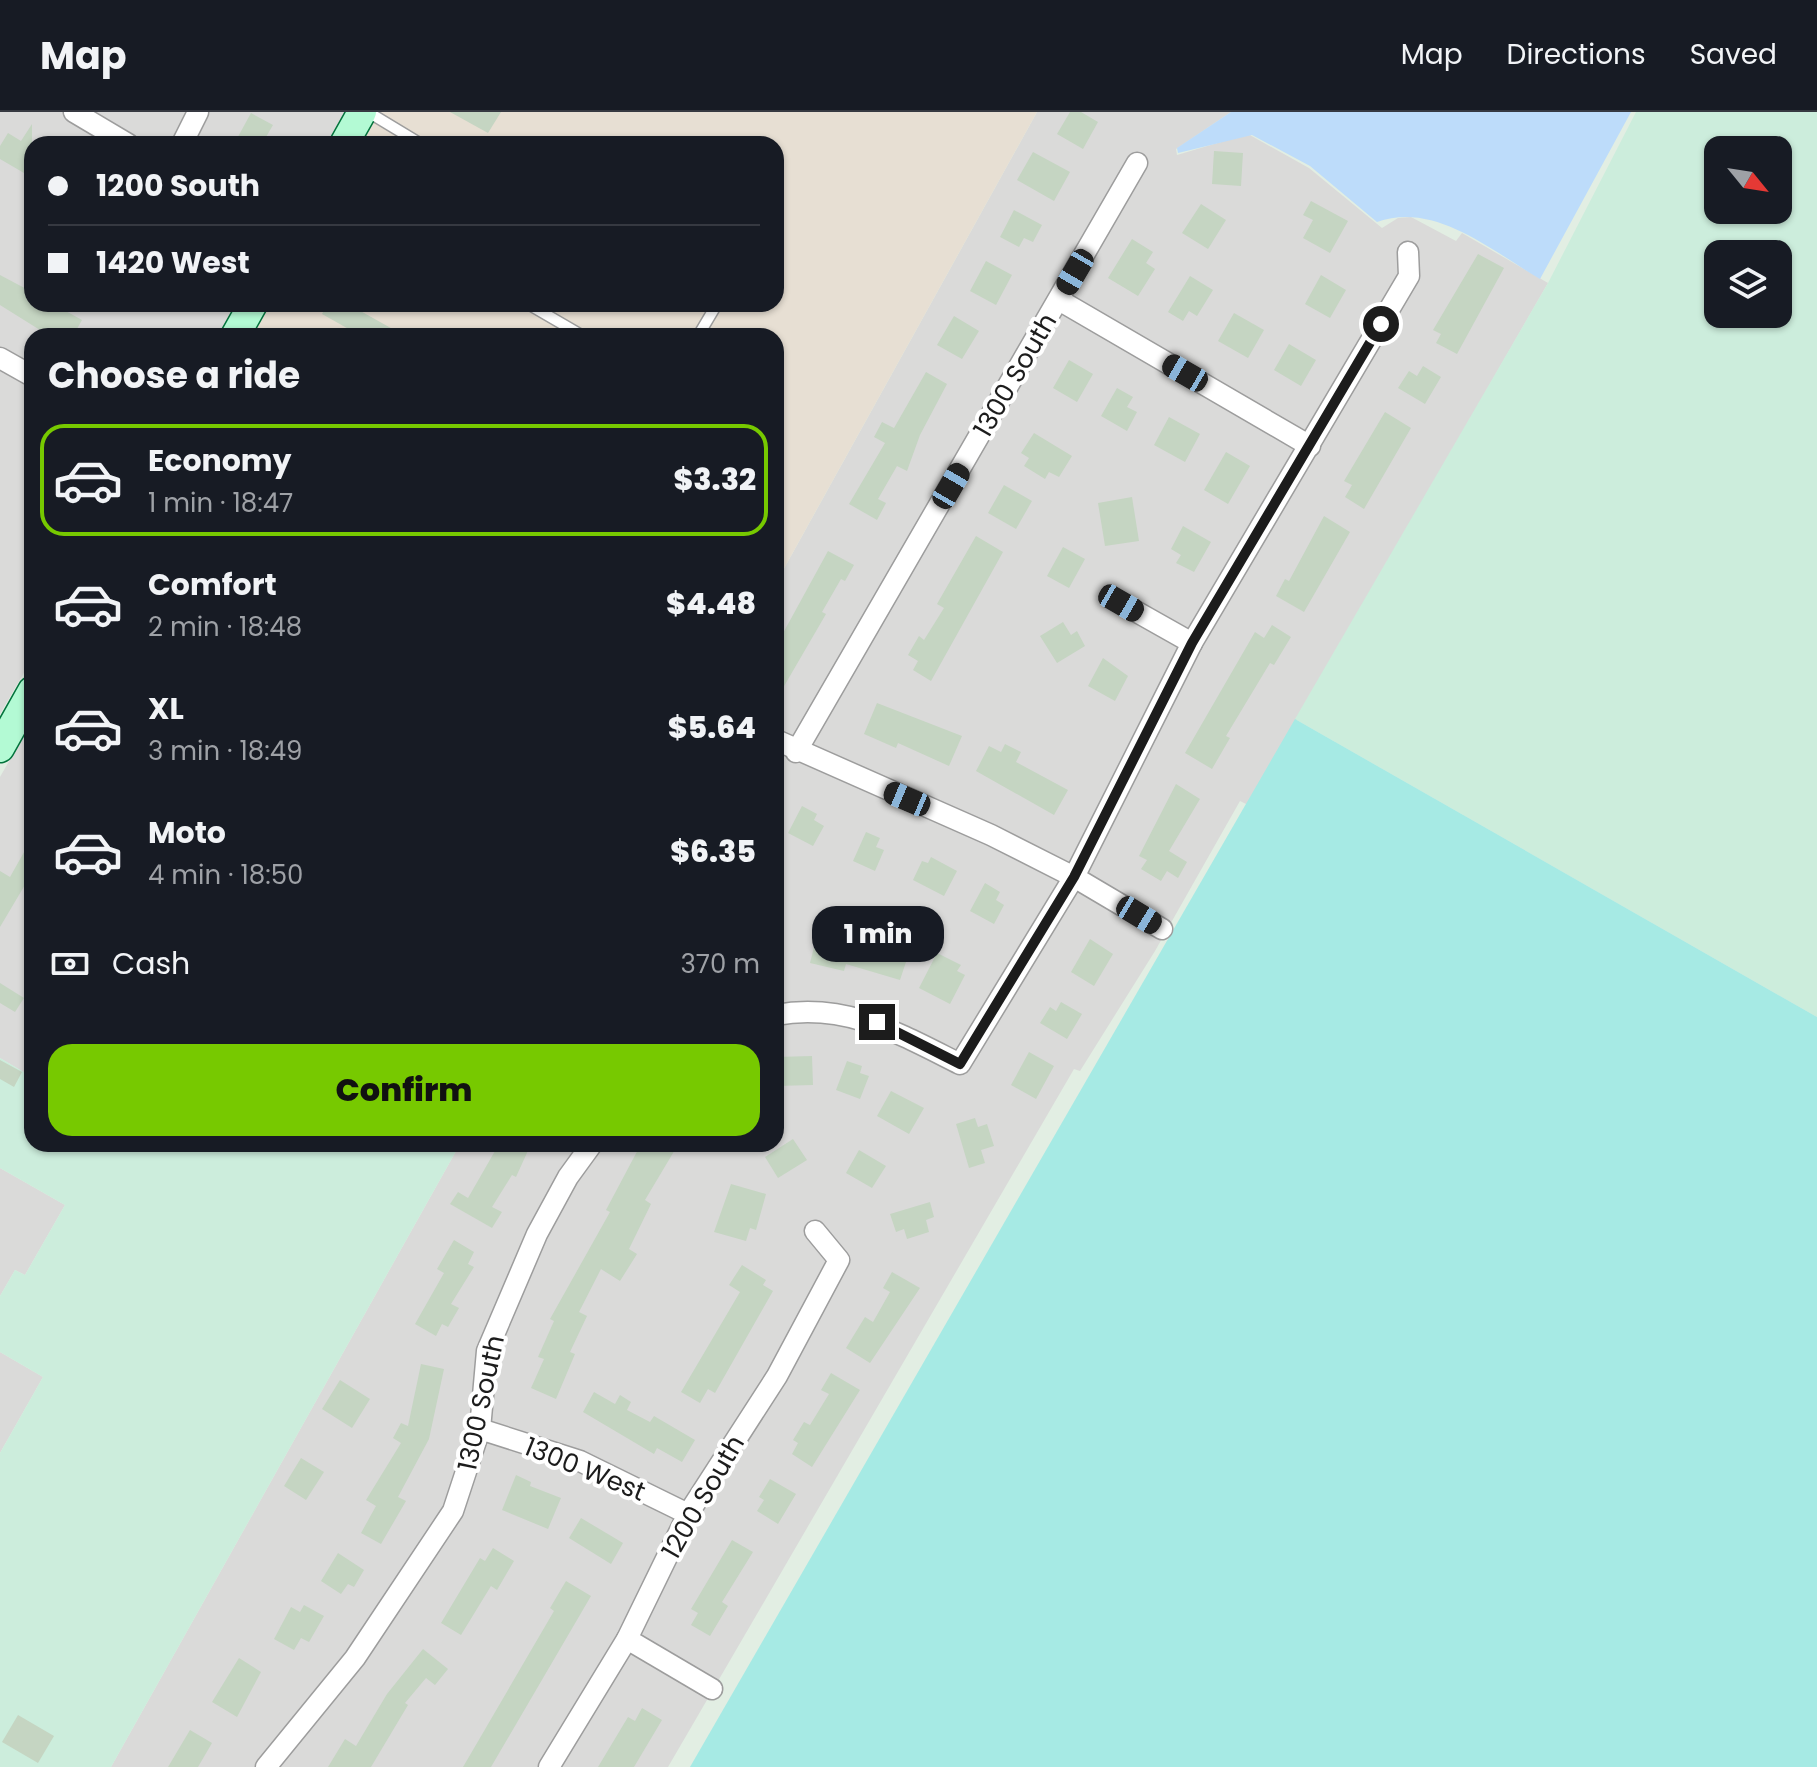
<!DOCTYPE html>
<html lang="en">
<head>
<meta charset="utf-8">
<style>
	:root { --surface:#171b24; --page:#20242c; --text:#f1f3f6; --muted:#9ea1a6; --line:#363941; --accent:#77c900 }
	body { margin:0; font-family:Poppins,sans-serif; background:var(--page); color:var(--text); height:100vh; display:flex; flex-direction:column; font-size:30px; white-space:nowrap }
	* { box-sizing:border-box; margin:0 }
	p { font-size:26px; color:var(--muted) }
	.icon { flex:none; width:44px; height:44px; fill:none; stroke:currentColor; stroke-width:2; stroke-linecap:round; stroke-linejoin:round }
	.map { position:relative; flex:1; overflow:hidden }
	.details { position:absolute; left:24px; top:216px; width:760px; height:824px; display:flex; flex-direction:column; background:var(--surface); border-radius:24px; box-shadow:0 2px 6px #0004 }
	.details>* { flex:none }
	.top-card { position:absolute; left:24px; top:24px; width:760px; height:176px; border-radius:24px; box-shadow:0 2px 6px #0004; display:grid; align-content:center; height:176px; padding:0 24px; background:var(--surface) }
	.needle { width:52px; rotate:120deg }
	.tools { position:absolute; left:1704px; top:24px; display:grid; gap:16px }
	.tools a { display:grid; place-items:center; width:88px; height:88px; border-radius:16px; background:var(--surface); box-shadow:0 2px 6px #0004; font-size:40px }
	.end { position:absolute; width:36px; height:36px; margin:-18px; border:10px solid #1c1c1c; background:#fff; box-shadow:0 0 0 4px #fff }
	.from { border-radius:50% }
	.bubble { position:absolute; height:56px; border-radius:24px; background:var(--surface); box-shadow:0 2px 6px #0004; font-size:26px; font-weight:800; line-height:56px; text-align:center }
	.car { position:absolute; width:24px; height:48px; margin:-24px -12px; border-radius:10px; box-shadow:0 0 6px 2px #0007; background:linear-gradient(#222 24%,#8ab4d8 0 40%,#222 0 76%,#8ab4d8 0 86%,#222 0) }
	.top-card b { display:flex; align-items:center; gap:28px; height:76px; font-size:30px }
	.top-card b+b { border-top:2px solid var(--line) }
	.top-card i { width:20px; height:20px; background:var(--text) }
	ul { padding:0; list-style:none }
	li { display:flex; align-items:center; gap:24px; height:112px; margin:0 16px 12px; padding:0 8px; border:4px solid transparent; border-radius:24px }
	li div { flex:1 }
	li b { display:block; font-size:30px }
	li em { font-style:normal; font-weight:800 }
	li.current { border-color:var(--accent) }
	li>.icon { width:72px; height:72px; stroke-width:1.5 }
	h2 { padding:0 24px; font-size:36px; line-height:96px }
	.pay { display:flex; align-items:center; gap:20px; height:88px; padding:0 24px; font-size:30px }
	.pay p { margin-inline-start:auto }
	.action { display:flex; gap:16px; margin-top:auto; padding:16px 24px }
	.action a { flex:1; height:92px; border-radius:24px; background:var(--accent); color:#111; font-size:32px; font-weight:800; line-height:92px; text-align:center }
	header { display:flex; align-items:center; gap:48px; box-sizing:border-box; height:112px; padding:0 40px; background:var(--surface); border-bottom:2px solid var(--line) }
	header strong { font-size:38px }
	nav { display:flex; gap:44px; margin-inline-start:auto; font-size:28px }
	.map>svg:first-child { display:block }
	.residential { fill:#dadad9 }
	.industrial { fill:#e7dfd3 }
	.farmland { fill:#cceddc; fill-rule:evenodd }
	.grass { fill:#a6eae4 }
	.park { fill:#bddcfa }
	.building { fill:#c5d5c2 }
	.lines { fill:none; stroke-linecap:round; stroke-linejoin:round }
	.lane-casing { stroke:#9d9d9d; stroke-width:13 }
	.street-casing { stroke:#9d9d9d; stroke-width:23 }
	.secondary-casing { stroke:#03743d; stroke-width:31 }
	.lane { stroke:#fff; stroke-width:10 }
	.street { stroke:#fff; stroke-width:20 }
	.secondary { stroke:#b3fad4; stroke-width:28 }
	.route { stroke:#1c1c1c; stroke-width:10 }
	.labels { text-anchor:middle; stroke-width:8; stroke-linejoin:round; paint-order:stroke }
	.street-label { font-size:26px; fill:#1c1c1c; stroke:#fff }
</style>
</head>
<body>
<header>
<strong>Map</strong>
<nav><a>Map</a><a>Directions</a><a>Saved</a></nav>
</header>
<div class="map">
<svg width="1817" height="1655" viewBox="0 0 1817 1655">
	<rect width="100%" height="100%" fill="#e2eee3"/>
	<!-- residential -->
	<g class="residential">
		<polygon points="0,0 347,0 328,32 32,32 32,192 236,192 218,224 32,224 32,547 0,602"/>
		<polygon points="1037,0 1231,0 1176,37 1177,43 1248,22 1309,56 1382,116 1398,106 1411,105 1456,129 1462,121 1548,171 1248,693 1240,689 1155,839 1080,959 1074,957 668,1655 111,1655 460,1032 776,1032 776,471"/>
		<polygon points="32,609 32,965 0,946 0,665"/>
		<polygon points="0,1056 65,1093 25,1163 15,1158 0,1184"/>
		<polygon points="0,1240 43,1265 0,1341"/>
	</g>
	<!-- industrial -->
	<polygon class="industrial" points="379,0 1037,0 776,471 776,224 252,224 270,192 776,192 776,32 361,32"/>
	<!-- farmland -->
	<g class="farmland">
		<path d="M1636 0H1817V905L1295 607 1548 171ZM1718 38H1778V98H1718ZM1718 142H1778V202H1718Z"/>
		<polygon points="0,946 32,965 32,1032 460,1032 111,1655 0,1655 0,1341 43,1265 0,1240 0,1184 15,1158 25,1163 65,1093 0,1056"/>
	</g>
	<!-- grass -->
	<polygon class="grass" points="1295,607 1817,905 1817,1655 690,1655"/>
	<!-- park -->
	<path class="park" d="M1231 0H1631L1540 167C1492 139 1435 89 1377 110L1310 54 1252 23 1178 41 1177 36Z"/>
	<!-- building -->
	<g class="building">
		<polygon points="450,0 501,0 488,21"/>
		<polygon points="1070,0 1081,0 1098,10 1083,37 1057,22"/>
		<polygon points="251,1 273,13 262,32 234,32"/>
		<polygon points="32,12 32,49 24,61 0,47 0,34 8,21 21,29"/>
		<polygon points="1214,39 1243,41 1241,74 1212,72"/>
		<polygon points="1033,40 1070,60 1054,89 1017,68"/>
		<polygon points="1311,89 1348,109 1330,141 1303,126 1313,108 1303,103"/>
		<polygon points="1201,92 1226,108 1208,137 1182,121"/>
		<polygon points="1014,98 1042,113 1033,130 1024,126 1019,135 1000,125"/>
		<polygon points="1132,127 1153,140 1146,151 1155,157 1138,184 1108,166"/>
		<polygon points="1478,142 1504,156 1457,242 1436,231 1441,222 1433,218"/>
		<polygon points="986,149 1012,163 996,193 970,179"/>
		<polygon points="0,163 32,180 32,192 53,192 82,208 73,224 63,224 51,217 48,223 0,193"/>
		<polygon points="1321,163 1346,178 1330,206 1305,192"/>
		<polygon points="1190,164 1213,178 1197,204 1189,199 1183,209 1168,200"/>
		<polygon points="327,192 348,192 405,224 361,224 322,202"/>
		<polygon points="1234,201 1264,218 1248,246 1218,229"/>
		<polygon points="954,204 979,219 962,247 937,233"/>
		<polygon points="1289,232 1316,248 1301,274 1274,258"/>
		<polygon points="1069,248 1093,262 1077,290 1053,276"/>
		<polygon points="1423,254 1441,265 1425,292 1398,276 1409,259 1417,264"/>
		<polygon points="926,260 947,272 920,323 907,359 897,354 878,387 886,391 877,408 849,392 885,331 874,325 882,310 894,316"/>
		<polygon points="1117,276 1133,285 1127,295 1137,300 1127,319 1101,304"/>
		<polygon points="1385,300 1411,316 1364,397 1345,385 1352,373 1344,369"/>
		<polygon points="1169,305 1200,322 1185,350 1154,333"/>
		<polygon points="1034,321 1072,344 1059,365 1049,360 1045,367 1024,354 1029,346 1021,341"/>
		<polygon points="1226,340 1250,354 1228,392 1204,378"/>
		<polygon points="1004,373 1032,389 1016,417 988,401"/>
		<polygon points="1132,385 1139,429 1105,434 1098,391"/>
		<polygon points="1324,404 1350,420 1304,500 1276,484 1285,467 1289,469"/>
		<polygon points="1183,414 1211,430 1194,460 1176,451 1181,443 1171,437"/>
		<polygon points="976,424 1003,440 931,569 913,558 918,549 908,543 919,524 924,528 944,496 937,492"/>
		<polygon points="1063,435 1085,447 1069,476 1047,464"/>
		<polygon points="828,439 854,453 845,469 841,467 822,500 826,502 776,588 776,534"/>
		<polygon points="1063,510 1071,523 1077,519 1085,534 1057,551 1040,524"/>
		<polygon points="1272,513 1291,525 1274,553 1270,551 1226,624 1230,626 1212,657 1185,641 1255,520 1264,526"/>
		<polygon points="1103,546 1128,564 1115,589 1088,574"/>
		<polygon points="877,591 962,624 949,654 898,631 896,636 864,622"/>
		<polygon points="1005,632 1021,640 1016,650 1068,678 1054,703 976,659 989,634 1001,640"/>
		<polygon points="1176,672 1200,687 1169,739 1187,750 1178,766 1167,759 1161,769 1141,757 1147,748 1139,744"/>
		<polygon points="802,694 817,702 814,708 824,714 813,734 788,721"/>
		<polygon points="866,720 880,726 876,735 884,738 875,759 853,749"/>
		<polygon points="32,726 32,761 0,815 0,759 10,765"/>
		<polygon points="931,745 957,759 944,784 913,768 922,749 928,751"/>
		<polygon points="985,771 1000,780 996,788 1004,793 994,812 970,799"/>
		<polygon points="818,819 909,841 900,868 846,852 844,859 810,851"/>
		<polygon points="1090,827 1113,842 1094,874 1071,860"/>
		<polygon points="937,841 961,853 957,859 965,863 950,892 919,876"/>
		<polygon points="0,871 24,886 15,900 0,891"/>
		<polygon points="1061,890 1082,902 1067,927 1040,911 1050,895 1056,899"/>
		<polygon points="1029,940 1054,954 1036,987 1011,973"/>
		<polygon points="812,944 813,973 776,974 776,945"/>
		<polygon points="0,948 22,960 14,975 0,967"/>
		<polygon points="847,949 862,954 860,961 869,964 860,987 836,978"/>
		<polygon points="891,979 924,996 909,1022 877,1004"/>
		<polygon points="975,1006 978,1015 987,1012 994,1034 981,1038 985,1051 969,1056 956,1012"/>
		<polygon points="793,1027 807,1048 778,1066 765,1045"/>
		<polygon points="499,1032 531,1032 516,1065 512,1063 492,1095 502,1100 492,1116 450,1092 458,1080 468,1086"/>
		<polygon points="641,1032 669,1032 676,1036 645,1088 651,1092 629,1137 637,1142 620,1169 601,1157 579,1200 587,1204 570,1240 575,1242 556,1287 531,1276 544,1247 538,1245 554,1209 550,1207 610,1100 606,1098"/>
		<polygon points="859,1038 886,1054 872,1076 846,1061"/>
		<polygon points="731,1072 766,1082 756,1118 750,1116 746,1129 714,1120"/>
		<polygon points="930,1090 934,1105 926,1108 929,1120 907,1127 904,1117 896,1120 890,1102"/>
		<polygon points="454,1128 474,1140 468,1152 474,1155 451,1192 459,1196 448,1215 442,1212 436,1224 415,1212 444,1161 437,1157"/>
		<polygon points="742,1153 766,1168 763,1173 773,1179 715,1281 708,1277 700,1291 681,1280 740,1180 729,1173"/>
		<polygon points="892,1160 920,1176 870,1251 846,1236 865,1205 873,1210 890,1180 883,1176"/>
		<polygon points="421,1252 444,1257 429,1327 398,1385 406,1389 381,1432 361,1421 376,1394 366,1388 401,1331 393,1326 401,1311 408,1314"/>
		<polygon points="831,1261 860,1278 812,1355 792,1342 798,1331 793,1328 804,1310 810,1313 829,1282 821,1278"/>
		<polygon points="340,1268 370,1287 352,1316 322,1297"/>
		<polygon points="594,1280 615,1292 620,1283 631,1290 627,1298 650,1310 654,1304 695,1328 682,1350 657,1336 654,1342 583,1300"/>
		<polygon points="301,1346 324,1360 306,1388 284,1374"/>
		<polygon points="516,1363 531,1370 530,1374 561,1386 548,1417 502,1398"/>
		<polygon points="770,1367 796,1382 778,1412 757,1399 764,1388 759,1385"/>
		<polygon points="581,1406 623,1431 611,1452 569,1426"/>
		<polygon points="732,1428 753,1440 722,1490 728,1494 710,1524 691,1513 698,1501 691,1497"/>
		<polygon points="493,1436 514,1449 497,1478 491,1474 461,1523 441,1511 480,1446 485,1449"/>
		<polygon points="338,1441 364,1458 354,1475 348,1472 341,1482 321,1469"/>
		<polygon points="566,1469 591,1484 491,1655 463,1655 554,1499 550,1496"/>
		<polygon points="304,1493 324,1504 309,1530 301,1526 294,1538 274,1527 291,1495 300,1500"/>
		<polygon points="423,1537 448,1557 435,1573 426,1566 405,1591 408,1593 371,1655 328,1655 345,1627 356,1634 387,1582"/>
		<polygon points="239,1546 261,1560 237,1605 212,1590"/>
		<polygon points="642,1596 662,1608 634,1655 598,1655 628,1605 635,1609"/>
		<polygon points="18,1603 54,1624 38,1651 2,1630"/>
		<polygon points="190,1618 212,1631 198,1655 168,1655"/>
	</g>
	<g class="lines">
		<defs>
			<g id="lane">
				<polyline points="368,0 421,32"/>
				<polyline points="528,192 583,224"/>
				<polyline points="698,224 717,192"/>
			</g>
			<g id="street">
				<polyline points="74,0 128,32"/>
				<polyline points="182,32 198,0"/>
				<polyline points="1059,188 1310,334"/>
				<polyline points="0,246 32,264"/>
				<polyline points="1121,491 1192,531"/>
				<polyline points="776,628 991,723 1074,765 1162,817"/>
				<polyline points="796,640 1137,51"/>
				<path d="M776 903C846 890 900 922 960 952L1074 765 1192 531 1409 164 1408 140"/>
				<polyline points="480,1317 580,1349 688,1402"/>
				<polyline points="627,1527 712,1577"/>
				<polyline points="266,1655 355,1546 453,1399 480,1317 487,1239 537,1122 568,1065 592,1032"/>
				<polyline points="549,1655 627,1527 688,1402 777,1264 839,1148 815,1119"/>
			</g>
			<g id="secondary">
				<polyline points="344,32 362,0"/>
				<polyline points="235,224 253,192"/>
				<polyline points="0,636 32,579"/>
			</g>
		</defs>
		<!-- lane casing -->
		<use href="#lane" class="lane-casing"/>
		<!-- street casing -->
		<use href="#street" class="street-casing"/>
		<!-- secondary casing -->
		<use href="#secondary" class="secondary-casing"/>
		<!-- lane -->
		<use href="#lane" class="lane"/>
		<!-- street -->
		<use href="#street" class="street"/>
		<!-- secondary -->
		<use href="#secondary" class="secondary"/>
	</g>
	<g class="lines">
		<!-- route -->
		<polyline class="route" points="877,910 960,952 1074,765 1192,531 1381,212"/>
	</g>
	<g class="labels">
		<!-- street labels -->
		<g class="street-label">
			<text transform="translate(1015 263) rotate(-60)" y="9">1300 South</text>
			<text transform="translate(481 1291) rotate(-78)" y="9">1300 South</text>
			<text transform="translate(585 1357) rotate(22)" y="9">1300 West</text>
			<text transform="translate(703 1385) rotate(-60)" y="9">1200 South</text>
		</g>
	</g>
</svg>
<div class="tools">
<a><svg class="needle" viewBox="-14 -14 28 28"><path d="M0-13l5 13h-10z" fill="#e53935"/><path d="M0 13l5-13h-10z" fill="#9ea1a6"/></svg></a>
<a><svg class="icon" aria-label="layers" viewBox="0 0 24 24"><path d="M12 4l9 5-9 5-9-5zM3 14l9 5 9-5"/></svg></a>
</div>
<i class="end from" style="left:1381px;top:212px"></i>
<i class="end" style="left:877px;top:910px"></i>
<div class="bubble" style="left:812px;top:794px;width:132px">1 min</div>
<i class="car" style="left:1075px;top:160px;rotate:210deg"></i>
<i class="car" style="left:1185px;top:261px;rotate:300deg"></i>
<i class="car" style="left:951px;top:374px;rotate:30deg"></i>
<i class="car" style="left:1121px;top:491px;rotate:120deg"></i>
<i class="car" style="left:907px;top:687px;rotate:293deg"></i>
<i class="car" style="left:1139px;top:803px;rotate:121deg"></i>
<div class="top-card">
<b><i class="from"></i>1200 South</b>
<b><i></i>1420 West</b>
</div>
<section class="details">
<h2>Choose a ride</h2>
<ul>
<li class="current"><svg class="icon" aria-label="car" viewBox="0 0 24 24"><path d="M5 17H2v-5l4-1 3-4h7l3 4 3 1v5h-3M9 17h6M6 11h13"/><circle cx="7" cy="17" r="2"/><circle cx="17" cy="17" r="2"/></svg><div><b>Economy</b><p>1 min · 18:47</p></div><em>$3.32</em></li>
<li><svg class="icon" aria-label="car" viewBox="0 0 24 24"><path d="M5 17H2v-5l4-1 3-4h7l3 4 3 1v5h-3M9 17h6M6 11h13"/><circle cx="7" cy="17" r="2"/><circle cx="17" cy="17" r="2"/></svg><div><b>Comfort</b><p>2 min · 18:48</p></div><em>$4.48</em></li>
<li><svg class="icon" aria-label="car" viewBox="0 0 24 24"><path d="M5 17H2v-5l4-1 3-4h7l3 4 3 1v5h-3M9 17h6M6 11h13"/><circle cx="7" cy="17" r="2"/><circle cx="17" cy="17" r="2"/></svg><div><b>XL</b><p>3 min · 18:49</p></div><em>$5.64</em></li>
<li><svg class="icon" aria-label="car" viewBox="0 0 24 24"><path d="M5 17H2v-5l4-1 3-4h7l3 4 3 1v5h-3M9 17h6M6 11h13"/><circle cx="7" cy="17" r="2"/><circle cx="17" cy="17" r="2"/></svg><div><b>Moto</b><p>4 min · 18:50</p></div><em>$6.35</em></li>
</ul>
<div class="pay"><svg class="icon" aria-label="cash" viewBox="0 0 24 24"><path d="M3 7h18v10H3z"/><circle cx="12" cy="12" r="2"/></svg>Cash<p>370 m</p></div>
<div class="action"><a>Confirm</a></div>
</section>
</div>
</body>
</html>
